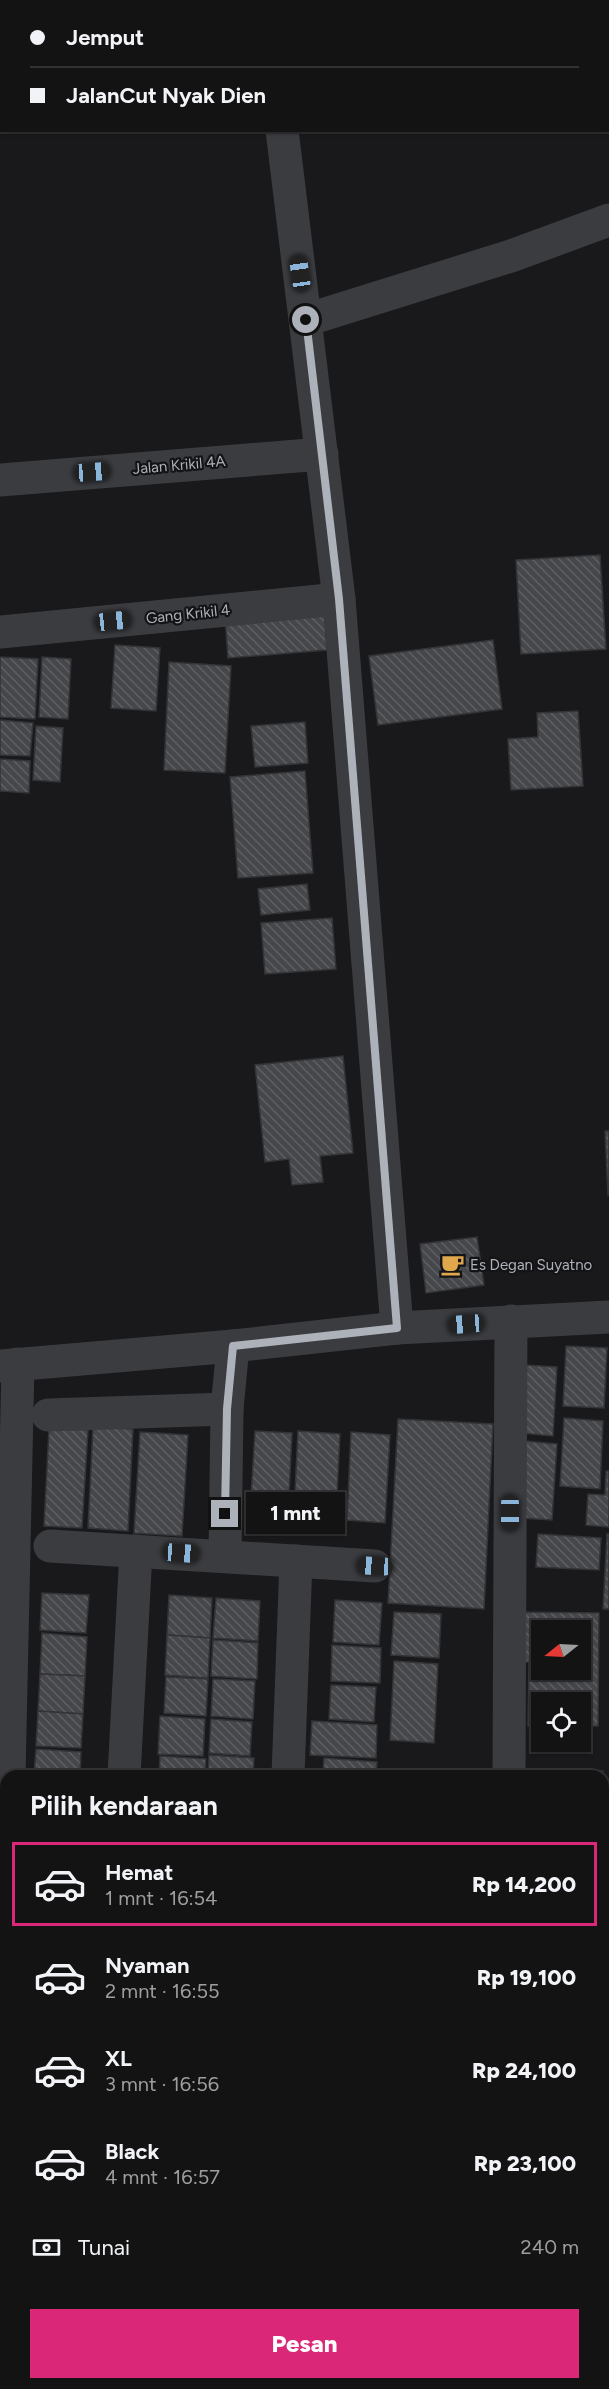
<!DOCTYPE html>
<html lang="id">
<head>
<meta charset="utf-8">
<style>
	:root { --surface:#131314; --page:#1c1c1d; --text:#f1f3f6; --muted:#9d9ea0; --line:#323234; --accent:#db2777 }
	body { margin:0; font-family:Figtree,sans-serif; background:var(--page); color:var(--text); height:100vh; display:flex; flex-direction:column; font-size:22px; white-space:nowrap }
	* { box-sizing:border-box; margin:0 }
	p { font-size:20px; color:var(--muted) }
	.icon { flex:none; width:33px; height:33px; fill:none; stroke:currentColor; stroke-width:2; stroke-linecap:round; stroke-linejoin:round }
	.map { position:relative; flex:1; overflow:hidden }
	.drawer { position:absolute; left:0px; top:1770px; width:609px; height:620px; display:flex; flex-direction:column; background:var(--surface); border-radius:18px 18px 0 0; box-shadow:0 2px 4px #0004,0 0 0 2px var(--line) }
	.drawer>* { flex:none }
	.banner { position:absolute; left:0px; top:0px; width:609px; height:132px; box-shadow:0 2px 4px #0004,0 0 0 2px var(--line); display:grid; align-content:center; height:132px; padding:0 30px; background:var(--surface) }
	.needle { width:39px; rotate:252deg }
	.controls { position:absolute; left:531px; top:1620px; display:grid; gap:12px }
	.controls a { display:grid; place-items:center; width:60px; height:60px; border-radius:0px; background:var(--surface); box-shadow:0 2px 4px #0004,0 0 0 2px var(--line); font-size:30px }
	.end { position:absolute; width:27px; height:27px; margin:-14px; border:8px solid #adb1b9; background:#111; box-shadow:0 0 0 3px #111 }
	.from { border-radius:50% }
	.bubble { position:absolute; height:42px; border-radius:0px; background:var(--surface); box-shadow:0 2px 4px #0004,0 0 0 2px var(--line); font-size:20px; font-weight:800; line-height:42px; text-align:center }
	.car { position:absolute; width:18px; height:36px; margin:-18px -9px; border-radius:8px; box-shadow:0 0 4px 2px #0007; background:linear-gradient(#222 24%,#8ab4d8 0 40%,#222 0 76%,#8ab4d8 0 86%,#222 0) }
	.banner b { display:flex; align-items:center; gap:21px; height:57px; font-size:22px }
	.banner b+b { border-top:2px solid var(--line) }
	.banner i { width:15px; height:15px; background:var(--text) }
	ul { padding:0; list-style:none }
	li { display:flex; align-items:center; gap:18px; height:84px; margin:0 12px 9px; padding:0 18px; border:3px solid transparent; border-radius:0px }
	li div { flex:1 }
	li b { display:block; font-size:22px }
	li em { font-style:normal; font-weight:800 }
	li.active { border-color:var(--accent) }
	li>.icon { width:54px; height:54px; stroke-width:1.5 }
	h2 { padding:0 30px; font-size:27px; line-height:72px }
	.pay { display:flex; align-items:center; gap:15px; height:66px; padding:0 30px; font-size:22px }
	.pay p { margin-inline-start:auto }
	.action { display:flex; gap:12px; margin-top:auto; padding:12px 30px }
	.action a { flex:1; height:69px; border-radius:0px; background:var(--accent); color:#fff; font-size:24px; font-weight:800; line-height:69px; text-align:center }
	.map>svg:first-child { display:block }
	.building { fill:url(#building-back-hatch); stroke:#333437; stroke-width:1.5; fill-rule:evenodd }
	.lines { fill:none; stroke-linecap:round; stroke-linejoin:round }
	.minor { stroke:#3b3c40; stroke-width:33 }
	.route { stroke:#adb1b9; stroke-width:8 }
	.labels { text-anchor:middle; stroke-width:4.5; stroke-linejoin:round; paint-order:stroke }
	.street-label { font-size:15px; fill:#adb1b9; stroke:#141416 }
	.poi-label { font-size:15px; fill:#adb1b9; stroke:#141416; text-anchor:start }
</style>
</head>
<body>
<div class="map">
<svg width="609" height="2389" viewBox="0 0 609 2389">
	<defs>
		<pattern id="building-back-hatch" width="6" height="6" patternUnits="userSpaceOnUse" patternTransform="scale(1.5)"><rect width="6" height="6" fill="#46474b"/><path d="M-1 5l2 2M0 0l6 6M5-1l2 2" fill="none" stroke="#5e5f63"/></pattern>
	</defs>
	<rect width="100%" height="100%" fill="#19191b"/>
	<!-- building -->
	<g class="building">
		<polygon points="600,555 606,649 521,654 516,560"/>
		<polygon points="324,609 327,650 228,658 225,617"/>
		<polygon points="493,640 502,709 378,725 369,656"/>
		<polygon points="115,645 160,648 156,711 111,708"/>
		<polygon points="0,657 38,659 35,719 0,717"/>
		<polygon points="42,657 71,659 68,719 39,717"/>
		<polygon points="169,662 231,666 225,773 164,770"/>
		<polygon points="578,711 583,786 511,790 508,739 538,737 537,713"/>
		<polygon points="0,720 33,723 30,756 0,755"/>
		<polygon points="305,722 308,763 255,767 251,726"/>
		<polygon points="36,726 63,728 60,782 33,780"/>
		<polygon points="0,759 30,761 29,793 0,791"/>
		<polygon points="305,771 313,873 238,878 230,777"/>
		<polygon points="307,884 310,910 261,915 258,889"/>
		<polygon points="332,918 336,969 265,974 261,923"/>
		<polygon points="343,1056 353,1153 320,1156 323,1182 292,1185 289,1159 265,1162 255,1065"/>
		<polygon points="605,1131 609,1131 609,1195 608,1195"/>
		<polygon points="477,1237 484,1285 426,1293 420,1244"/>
		<polygon points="566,1346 607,1348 604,1408 563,1406"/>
		<polygon points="525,1365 557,1367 553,1436 521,1433"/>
		<polygon points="564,1418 603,1421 600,1489 560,1486"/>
		<polygon points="398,1419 493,1424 484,1609 388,1603"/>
		<polygon points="93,1427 133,1429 128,1531 88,1528"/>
		<polygon points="49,1428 88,1430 82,1528 44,1526"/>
		<polygon points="255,1431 292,1433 288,1516 250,1514"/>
		<polygon points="298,1431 340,1434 336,1515 294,1512"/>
		<polygon points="140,1432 188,1435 182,1536 134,1533"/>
		<polygon points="351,1432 390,1435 385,1523 347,1520"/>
		<polygon points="525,1441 557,1444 552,1520 521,1518"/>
		<polygon points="606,1471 609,1471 609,1527 586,1525 588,1494 605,1495"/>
		<polygon points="538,1534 601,1538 599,1570 536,1567"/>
		<polygon points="607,1534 609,1534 609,1609 603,1609"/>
		<polygon points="42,1593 89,1595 86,1633 40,1630"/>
		<polygon points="169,1595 212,1598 210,1638 167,1635"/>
		<polygon points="216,1598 260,1601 258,1641 213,1638"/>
		<polygon points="335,1600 382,1603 379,1645 333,1642"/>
		<polygon points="394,1612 441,1614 439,1658 391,1655"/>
		<path d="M514 1612 599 1613 598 1726H580V1702H542V1726H528L529 1662H513ZM542 1630H580V1670H542Z"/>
		<polygon points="42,1633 87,1637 85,1676 40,1674"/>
		<polygon points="167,1635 210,1638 208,1678 165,1675"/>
		<polygon points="213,1640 258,1643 257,1679 211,1676"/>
		<polygon points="332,1645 381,1648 380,1683 331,1681"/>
		<polygon points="394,1661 438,1664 434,1743 390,1740"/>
		<polygon points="40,1674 85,1676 83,1714 38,1711"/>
		<polygon points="166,1677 208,1679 206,1716 164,1713"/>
		<polygon points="213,1679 255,1681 253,1719 211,1716"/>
		<polygon points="331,1685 376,1687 374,1722 329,1719"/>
		<polygon points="38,1711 83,1714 81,1748 36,1746"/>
		<polygon points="160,1716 205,1719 203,1756 158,1754"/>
		<polygon points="211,1719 252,1722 250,1756 209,1753"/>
		<polygon points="312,1721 377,1725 376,1758 310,1755"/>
		<polygon points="36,1749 81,1752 80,1776 34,1776"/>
		<polygon points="209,1755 254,1758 253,1776 208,1776"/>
		<polygon points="160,1756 206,1759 205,1776 159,1776"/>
		<polygon points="324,1758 377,1762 376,1776 323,1776"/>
		<polygon points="527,1771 603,1771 604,1817 603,1776 527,1776"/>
	</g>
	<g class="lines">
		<!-- minor -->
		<g class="minor">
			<polyline points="266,0 266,2"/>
			<polyline points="282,130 339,599 397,1328"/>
			<polyline points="306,320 511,256 609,220"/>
			<polyline points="0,480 322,454"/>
			<polyline points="0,632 339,599"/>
			<polyline points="0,1366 233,1346"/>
			<polyline points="48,1415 227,1409"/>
			<polyline points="50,1546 375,1566"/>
			<polyline points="225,1556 227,1409 233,1346 397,1328 609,1317"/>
			<polyline points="9,1776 18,1364"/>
			<polyline points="124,1776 136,1551"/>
			<polyline points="288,1776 296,1561"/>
			<polyline points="509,1776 511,1321"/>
			<polyline points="0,2059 6,1896"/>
			<polyline points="608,2236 609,2257"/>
			<polyline points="195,2389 195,2384"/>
			<polyline points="503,2389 503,2384"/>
		</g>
	</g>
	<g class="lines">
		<!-- route -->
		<polyline class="route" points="225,1514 227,1409 233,1346 397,1328 339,599 306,320"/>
	</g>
	<!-- icons -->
	<defs>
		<symbol id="cafe-bare" viewBox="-9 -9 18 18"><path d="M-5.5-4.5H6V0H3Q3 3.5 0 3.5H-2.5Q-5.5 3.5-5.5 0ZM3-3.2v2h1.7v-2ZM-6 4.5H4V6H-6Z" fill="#e0a74c" stroke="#141416" stroke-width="2.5" paint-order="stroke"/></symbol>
	</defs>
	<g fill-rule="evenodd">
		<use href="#cafe-bare" x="436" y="1248" width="33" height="33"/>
	</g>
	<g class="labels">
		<!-- street labels -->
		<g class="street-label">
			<text transform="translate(179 465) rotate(-5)" y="5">Jalan Krikil 4A</text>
			<text transform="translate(188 614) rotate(-6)" y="5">Gang Krikil 4</text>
		</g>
		<!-- poi labels -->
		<g class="poi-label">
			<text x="470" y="1270">Es Degan Suyatno</text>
		</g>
	</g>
</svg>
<div class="controls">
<a><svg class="needle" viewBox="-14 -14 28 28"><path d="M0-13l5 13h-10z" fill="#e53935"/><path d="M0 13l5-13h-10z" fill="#9d9ea0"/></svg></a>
<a><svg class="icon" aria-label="locate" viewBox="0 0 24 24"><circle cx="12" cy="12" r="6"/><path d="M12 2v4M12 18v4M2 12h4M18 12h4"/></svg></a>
</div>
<i class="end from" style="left:306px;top:320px"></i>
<i class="end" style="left:225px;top:1514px"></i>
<div class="bubble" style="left:246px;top:1492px;width:99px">1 mnt</div>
<i class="car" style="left:300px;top:273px;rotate:352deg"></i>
<i class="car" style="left:92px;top:472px;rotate:86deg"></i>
<i class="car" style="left:113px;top:621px;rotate:84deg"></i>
<i class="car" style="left:466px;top:1324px;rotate:266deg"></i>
<i class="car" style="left:510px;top:1513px;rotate:180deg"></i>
<i class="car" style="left:181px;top:1553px;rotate:94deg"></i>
<i class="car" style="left:375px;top:1566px;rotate:273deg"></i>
<div class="banner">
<b><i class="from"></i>Jemput</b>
<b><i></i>JalanCut Nyak Dien</b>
</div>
<section class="drawer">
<h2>Pilih kendaraan</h2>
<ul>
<li class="active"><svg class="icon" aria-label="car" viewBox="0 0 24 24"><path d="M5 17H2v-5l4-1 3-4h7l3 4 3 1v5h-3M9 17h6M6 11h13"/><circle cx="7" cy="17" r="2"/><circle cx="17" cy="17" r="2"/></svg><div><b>Hemat</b><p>1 mnt · 16:54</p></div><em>Rp 14,200</em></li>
<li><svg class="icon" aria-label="car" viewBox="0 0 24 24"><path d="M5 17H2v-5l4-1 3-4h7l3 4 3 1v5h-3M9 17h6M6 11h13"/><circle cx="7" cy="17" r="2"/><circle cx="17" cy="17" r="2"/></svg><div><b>Nyaman</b><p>2 mnt · 16:55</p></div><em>Rp 19,100</em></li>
<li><svg class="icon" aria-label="car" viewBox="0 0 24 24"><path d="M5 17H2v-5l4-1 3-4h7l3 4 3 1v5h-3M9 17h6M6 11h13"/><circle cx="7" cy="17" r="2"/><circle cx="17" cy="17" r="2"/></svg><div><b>XL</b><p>3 mnt · 16:56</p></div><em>Rp 24,100</em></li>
<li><svg class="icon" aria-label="car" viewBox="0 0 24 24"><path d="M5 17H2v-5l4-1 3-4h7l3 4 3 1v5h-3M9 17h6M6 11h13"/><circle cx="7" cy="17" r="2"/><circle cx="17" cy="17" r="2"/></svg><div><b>Black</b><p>4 mnt · 16:57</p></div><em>Rp 23,100</em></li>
</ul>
<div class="pay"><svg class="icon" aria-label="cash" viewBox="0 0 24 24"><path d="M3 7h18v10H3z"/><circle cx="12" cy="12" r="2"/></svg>Tunai<p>240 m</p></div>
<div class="action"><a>Pesan</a></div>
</section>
</div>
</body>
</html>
